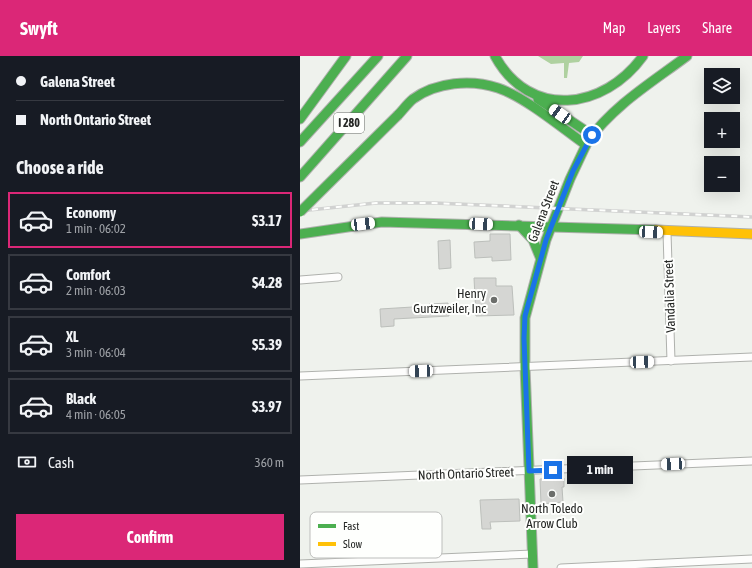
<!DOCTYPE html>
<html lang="en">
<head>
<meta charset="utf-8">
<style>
	:root { --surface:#171b24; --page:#20242c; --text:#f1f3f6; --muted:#9ea1a6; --line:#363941; --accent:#db2777 }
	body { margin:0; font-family:"Asap Condensed",sans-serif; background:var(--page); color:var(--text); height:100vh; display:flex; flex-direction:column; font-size:15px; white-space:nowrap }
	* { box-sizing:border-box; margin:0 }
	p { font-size:13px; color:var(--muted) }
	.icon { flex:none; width:22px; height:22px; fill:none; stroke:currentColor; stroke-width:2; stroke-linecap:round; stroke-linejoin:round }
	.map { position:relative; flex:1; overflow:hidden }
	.panel { display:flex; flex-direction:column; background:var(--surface); width:300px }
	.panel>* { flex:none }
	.hud { display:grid; align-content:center; height:88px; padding:0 16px; background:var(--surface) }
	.buttons { position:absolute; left:404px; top:12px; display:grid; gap:8px }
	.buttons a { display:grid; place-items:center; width:36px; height:36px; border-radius:0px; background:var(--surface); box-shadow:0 4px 16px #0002; font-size:20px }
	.end { position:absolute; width:18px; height:18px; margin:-9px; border:5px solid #1a73e8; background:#fff; box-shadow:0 0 0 2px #fff }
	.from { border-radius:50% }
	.bubble { position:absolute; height:28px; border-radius:0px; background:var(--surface); box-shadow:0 4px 16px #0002; font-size:13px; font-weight:700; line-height:28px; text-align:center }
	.car { position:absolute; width:12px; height:24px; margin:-12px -6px; border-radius:5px; box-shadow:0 0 3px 1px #0007; background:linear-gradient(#fff 24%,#345 0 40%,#fff 0 76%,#345 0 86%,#fff 0) }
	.hud b { display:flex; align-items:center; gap:14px; height:38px; font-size:15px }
	.hud b+b { border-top:1px solid var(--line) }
	.hud i { width:10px; height:10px; background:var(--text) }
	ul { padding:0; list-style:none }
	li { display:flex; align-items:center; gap:12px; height:56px; margin:0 8px 6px; padding:0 8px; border:2px solid var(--line); border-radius:0px }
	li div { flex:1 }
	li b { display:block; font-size:15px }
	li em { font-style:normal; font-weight:700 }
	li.current { border-color:var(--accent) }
	li>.icon { width:36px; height:36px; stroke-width:1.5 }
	h2 { padding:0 16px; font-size:18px; line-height:48px }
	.pay { display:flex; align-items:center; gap:10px; height:44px; padding:0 16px; font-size:15px }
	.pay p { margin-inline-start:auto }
	.action { display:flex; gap:8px; margin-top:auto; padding:8px 16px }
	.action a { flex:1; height:46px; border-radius:0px; background:var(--accent); color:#fff; font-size:16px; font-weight:700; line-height:46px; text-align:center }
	header { display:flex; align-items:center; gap:24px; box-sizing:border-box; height:56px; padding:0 20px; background:var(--accent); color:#fff }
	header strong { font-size:19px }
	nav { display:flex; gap:22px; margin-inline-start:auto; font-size:14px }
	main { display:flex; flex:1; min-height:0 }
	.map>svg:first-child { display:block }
	.water { fill:#afd1a0 }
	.building { fill:#d5d6d3; stroke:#bcbfbb }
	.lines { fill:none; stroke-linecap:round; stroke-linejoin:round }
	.street-casing { stroke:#afb1ad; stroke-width:9 }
	.fast-casing { stroke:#afb1ad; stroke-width:11 }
	.slow-casing { stroke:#afb1ad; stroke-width:11 }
	.street { stroke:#fdfdfc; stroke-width:7 }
	.fast { stroke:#4caf50; stroke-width:9 }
	.slow { stroke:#ffc107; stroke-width:9 }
	.rail-casing { stroke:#d1d2d1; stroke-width:3.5 }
	.rail { stroke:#fefffd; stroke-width:2; stroke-dasharray:6; stroke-linecap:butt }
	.fast-bridge-casing { stroke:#afb1ad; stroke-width:11; stroke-linecap:butt }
	.fast-bridge { stroke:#4caf50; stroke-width:9 }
	.route { stroke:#1a73e8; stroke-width:5 }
	.poi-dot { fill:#6c6e6b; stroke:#fefffd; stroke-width:1.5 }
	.labels { text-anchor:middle; stroke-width:4; stroke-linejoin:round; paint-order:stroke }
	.shield { fill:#fefffd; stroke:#666866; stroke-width:1 }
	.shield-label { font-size:12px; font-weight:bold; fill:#252725 }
	.street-label { font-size:13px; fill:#252725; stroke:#fefffd }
	.poi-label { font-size:13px; fill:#252725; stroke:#fefffd; text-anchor:end }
	.key { fill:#fefffd; stroke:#bdbebc; stroke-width:1 }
	.key-label { font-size:11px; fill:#252725 }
</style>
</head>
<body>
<header>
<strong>Swyft</strong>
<nav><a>Map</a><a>Layers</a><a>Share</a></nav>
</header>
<main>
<section class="panel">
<div class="hud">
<b><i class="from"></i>Galena Street</b>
<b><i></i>North Ontario Street</b>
</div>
<h2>Choose a ride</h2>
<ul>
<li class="current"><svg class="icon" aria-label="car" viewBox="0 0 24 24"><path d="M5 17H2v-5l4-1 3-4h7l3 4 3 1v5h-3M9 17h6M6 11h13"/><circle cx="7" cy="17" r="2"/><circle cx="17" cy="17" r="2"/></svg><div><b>Economy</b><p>1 min · 06:02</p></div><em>$3.17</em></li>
<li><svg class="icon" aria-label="car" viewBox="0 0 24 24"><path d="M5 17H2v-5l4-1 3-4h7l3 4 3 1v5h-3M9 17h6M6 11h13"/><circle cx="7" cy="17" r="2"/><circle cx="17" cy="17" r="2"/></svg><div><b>Comfort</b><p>2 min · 06:03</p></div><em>$4.28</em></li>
<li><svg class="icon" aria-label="car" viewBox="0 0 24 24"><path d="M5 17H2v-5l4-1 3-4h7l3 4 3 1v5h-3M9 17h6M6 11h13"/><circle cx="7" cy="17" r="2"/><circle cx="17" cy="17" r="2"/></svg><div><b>XL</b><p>3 min · 06:04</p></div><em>$5.39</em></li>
<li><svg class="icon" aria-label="car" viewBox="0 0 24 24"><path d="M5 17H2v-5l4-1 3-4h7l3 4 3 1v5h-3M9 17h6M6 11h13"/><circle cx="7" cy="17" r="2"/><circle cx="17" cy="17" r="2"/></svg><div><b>Black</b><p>4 min · 06:05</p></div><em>$3.97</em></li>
</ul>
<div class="pay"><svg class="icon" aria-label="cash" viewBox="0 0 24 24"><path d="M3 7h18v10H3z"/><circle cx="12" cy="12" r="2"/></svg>Cash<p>360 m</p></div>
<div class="action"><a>Confirm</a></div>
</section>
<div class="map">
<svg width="452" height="512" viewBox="0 0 452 512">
	<rect width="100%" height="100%" fill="#eff2ed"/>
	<!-- water -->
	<polygon class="water" points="238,0 283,0 279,6 269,7 267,22 264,22 264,7 251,8"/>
	<!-- building -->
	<g class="building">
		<polygon points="190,178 210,178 211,204 192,205 192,201 175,202 174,186 190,185"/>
		<polygon points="150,184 151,212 139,213 138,185"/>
		<polygon points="174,222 196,222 196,230 212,230 214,259 176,260"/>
		<polygon points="148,247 149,260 94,263 94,270 81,271 80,253 129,250 129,248"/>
		<polygon points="264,422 264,431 262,431 263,446 241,448 240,423"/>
		<polygon points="219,443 220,465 190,466 191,473 182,473 180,444"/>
	</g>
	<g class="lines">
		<defs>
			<g id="street">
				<polyline points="367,176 371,305"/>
				<polyline points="0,224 38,221"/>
				<polyline points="0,320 452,301"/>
				<polyline points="0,424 452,405"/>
				<polyline points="0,508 233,498"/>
				<polyline points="261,512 452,503"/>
			</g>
			<g id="fast">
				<path d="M195 0C230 64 304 54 343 0"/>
				<polyline points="238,43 292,79"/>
				<path d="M98 59C103 54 107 48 113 43 136 26 171 23 198 32 225 41 262 72 286 89"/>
				<polyline points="0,63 46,0"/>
				<polyline points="0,86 78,0"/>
				<path d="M287 86C314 49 351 27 387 0"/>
				<polyline points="0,121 107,0"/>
				<polyline points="219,169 233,184 240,201"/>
				<polyline points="0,178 82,166 356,174"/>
				<polyline points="233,512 225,311 225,262 246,184 270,123 286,89"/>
			</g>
			<polyline id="slow" points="356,174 452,178"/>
		</defs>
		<!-- street casing -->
		<use href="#street" class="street-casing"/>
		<!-- fast casing -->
		<use href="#fast" class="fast-casing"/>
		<!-- slow casing -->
		<use href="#slow" class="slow-casing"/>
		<!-- street -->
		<use href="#street" class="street"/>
		<!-- fast -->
		<use href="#fast" class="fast"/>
		<!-- slow -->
		<use href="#slow" class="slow"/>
		<defs>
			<polyline id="rail" points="0,155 76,147 134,147 452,161"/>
		</defs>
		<!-- rail casing -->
		<use href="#rail" class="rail-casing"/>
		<!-- rail -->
		<use href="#rail" class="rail"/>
		<defs>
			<polyline id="fast-bridge" points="0,156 98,59"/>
		</defs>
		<!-- fast-bridge casing -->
		<use href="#fast-bridge" class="fast-bridge-casing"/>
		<!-- fast-bridge -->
		<use href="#fast-bridge" class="fast-bridge"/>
	</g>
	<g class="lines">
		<!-- route -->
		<polyline class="route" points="253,414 229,415 224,282 225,260 246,184 273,115 292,79"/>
	</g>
	<!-- markers -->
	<g class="poi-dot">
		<circle cx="194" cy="244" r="4"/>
		<circle cx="252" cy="438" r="4"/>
	</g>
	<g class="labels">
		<!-- shield labels -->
		<rect class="shield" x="34" y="57" width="30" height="20" rx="3"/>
		<g class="shield-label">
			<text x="49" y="71">I 280</text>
		</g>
		<!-- street labels -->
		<g class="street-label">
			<text transform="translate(243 155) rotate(-69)" y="5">Galena Street</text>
			<text transform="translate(369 240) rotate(-92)" y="5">Vandalia Street</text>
			<text transform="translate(166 417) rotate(-2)" y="5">North Ontario Street</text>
		</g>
		<!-- poi labels -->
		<g class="poi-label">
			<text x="186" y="242">Henry<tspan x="186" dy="15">Gurtzweiler, Inc</tspan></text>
			<text x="252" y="457" text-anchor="middle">North Toledo<tspan x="252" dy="15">Arrow Club</tspan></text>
		</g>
	</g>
	<!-- legend -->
	<rect x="10" y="456" width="132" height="46" rx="6" class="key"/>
	<rect x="18" y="468" width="18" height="4" fill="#4caf50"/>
	<rect x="18" y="486" width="18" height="4" fill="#ffc107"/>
	<g class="key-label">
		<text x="43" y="474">Fast</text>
		<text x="43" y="492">Slow</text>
	</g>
</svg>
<div class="buttons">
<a><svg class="icon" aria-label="layers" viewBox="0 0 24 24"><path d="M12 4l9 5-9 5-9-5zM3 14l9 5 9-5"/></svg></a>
<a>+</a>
<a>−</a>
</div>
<i class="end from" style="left:292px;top:79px"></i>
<i class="end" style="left:253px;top:414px"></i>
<div class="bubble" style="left:267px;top:400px;width:66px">1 min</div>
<i class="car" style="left:260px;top:58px;rotate:305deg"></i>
<i class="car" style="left:63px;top:168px;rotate:83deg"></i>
<i class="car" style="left:181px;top:168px;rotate:93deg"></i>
<i class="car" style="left:351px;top:176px;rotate:93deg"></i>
<i class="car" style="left:342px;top:306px;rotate:88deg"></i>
<i class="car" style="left:121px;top:315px;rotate:268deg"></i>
<i class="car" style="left:373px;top:408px;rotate:267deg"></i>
</div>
</main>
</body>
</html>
